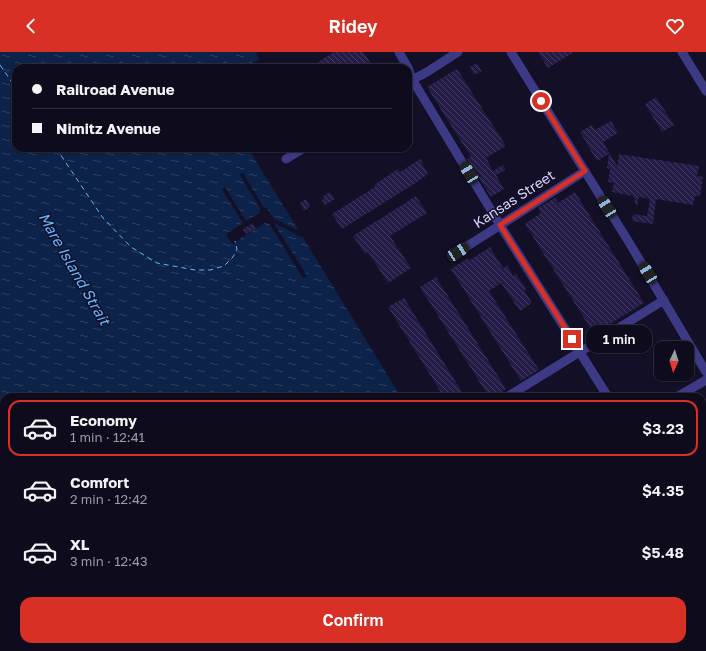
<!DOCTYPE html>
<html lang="en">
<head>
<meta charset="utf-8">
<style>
	:root { --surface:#0e0b1c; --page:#1c1929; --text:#f1f3f6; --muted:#9b9ba3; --line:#2e2b3b; --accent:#d93025 }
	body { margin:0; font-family:"Golos Text",sans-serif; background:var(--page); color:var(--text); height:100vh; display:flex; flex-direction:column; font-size:15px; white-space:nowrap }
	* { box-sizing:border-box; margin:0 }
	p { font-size:13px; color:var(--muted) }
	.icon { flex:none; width:22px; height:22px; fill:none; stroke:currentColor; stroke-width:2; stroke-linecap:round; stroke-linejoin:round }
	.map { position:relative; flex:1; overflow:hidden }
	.sheet { position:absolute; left:0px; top:341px; width:706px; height:258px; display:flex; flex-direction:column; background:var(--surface); border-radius:12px 12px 0 0; box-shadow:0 1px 3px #0004,0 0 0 1px var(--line) }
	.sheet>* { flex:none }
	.top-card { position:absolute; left:12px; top:12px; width:400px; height:88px; border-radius:12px; box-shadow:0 1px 3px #0004,0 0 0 1px var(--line); display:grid; align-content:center; height:88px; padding:0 20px; background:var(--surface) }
	.needle { width:26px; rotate:184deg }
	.tools { position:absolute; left:654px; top:289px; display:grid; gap:8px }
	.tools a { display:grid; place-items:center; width:40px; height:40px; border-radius:8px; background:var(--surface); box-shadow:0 1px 3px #0004,0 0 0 1px var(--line); font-size:20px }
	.end { position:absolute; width:18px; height:18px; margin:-9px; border:5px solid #d93025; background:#fff; box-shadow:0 0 0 2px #fff }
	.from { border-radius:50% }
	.bubble { position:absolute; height:28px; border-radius:12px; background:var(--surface); box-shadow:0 1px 3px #0004,0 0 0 1px var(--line); font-size:13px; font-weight:600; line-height:28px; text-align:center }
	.car { position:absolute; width:12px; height:24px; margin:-12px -6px; border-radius:5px; box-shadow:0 0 3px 1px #0007; background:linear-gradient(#222 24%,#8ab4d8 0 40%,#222 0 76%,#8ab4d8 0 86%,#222 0) }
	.top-card b { display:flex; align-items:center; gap:14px; height:38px; font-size:15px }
	.top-card b+b { border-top:1px solid var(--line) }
	.top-card i { width:10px; height:10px; background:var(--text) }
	ul { padding:7px 0 0; list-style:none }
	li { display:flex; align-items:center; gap:12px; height:56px; margin:0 8px 6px; padding:0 12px; border:2px solid transparent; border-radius:12px }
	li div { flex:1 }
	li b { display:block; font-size:15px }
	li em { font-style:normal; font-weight:600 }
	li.selected { border-color:var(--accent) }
	li>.icon { width:36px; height:36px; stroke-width:1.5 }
	.primary-button { display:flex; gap:8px; margin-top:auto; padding:8px 20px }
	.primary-button a { flex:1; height:46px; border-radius:12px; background:var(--accent); color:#fff; font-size:16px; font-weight:600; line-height:46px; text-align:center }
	header { display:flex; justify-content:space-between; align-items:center; height:52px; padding:0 20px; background:var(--accent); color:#fff; font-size:18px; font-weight:600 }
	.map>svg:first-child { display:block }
	.water { fill:url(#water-ripples) }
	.pier { fill:#130f26 }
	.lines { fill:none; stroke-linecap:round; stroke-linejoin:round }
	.ferry { stroke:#62b6ff; stroke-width:1; stroke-dasharray:5 4; stroke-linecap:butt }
	.building { fill:url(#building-back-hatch) }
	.minor { stroke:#3d3a85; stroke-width:9 }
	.route { stroke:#d93025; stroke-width:5 }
	.labels { text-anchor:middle; stroke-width:3; stroke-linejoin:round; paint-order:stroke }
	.street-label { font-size:14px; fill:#d9d4ff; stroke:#130f26 }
	.water-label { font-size:15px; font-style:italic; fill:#62b6ff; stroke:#130f26 }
</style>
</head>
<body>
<header><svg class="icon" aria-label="back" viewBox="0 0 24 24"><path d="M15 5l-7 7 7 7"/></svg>Ridey<svg class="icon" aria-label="heart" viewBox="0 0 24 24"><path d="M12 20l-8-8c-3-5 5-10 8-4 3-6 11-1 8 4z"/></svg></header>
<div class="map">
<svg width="706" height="599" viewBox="0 0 706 599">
	<defs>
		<pattern id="water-ripples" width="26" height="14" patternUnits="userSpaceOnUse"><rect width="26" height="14" fill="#0c2248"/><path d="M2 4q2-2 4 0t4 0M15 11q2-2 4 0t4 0" fill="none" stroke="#2f4163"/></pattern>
		<pattern id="building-back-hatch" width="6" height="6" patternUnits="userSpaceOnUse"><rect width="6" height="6" fill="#241b47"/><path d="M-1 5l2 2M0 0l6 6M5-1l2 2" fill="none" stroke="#433b63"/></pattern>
	</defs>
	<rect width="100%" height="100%" fill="#130f26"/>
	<!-- water -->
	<polygon class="water" points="0,0 258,0 256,1 259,8 244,14 253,14 254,16 16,16 16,96 248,96 401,345 4,345 4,595 556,595 559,599 0,599"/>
	<!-- pier -->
	<polygon class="pier" points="243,121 264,156 266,155 273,166 297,178 298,177 303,184 301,185 273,170 307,224 303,226 269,171 267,172 266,170 232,192 226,182 243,171 222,137 225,135 246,169 260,161 259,159 261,158 240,123"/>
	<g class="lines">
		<!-- ferry -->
		<g class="ferry">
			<polyline points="0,13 16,36"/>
			<polyline points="56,96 103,166 131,195 157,211 195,218 210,218 224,214 233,205 237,197 235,189"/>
		</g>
	</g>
	<!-- building -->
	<g class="building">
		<polygon points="334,0 363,0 374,16 309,16"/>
		<polygon points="538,0 574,0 548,16"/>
		<polygon points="477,11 482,19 474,23 470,15"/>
		<polygon points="457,17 506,94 486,106 493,119 503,113 506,118 496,123 504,137 491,145 467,107 471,105 427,35"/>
		<polygon points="656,45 674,73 662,80 645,52"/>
		<polygon points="611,69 618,81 603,90 617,114 619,102 699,114 697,124 703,125 700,144 695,144 693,153 656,147 653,172 632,169 633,162 647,164 650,147 639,145 637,155 633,144 612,140 614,131 608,130 610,117 607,116 609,102 597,109 580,80 592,73 595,78"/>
		<polygon points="420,107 428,122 414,132 342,177 332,162 375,135 374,133 398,117 400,120"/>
		<polygon points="330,140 335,147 325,153 322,148 324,146 323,144"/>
		<polygon points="575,140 644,251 594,282 525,172 541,161 538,156 555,146 558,151"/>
		<polygon points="416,144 427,161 390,184 411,216 388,231 368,200 365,202 353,184"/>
		<polygon points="306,147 310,155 304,159 300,151"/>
		<polygon points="253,171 256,177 246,182 243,177"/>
		<polygon points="490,195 503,216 507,213 513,224 516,222 526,237 524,238 532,251 520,259 501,231 489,239 539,318 521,329 451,217 468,206 470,208"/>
		<polygon points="436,225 506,337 494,345 489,345 420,235"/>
		<polygon points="404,246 465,345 444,345 388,255"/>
	</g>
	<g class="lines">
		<!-- minor -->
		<g class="minor">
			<polyline points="399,0 408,16"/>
			<polyline points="511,0 630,192 706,320"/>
			<polyline points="682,0 706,39"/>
			<polyline points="408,16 412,27 500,173 608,345"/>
			<polyline points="408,30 427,20 458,0"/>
			<polyline points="286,107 304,96"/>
			<polyline points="458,200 585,119"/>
			<polyline points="507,345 664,248"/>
			<polyline points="677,345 706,328"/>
			<polyline points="702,497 706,503"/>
		</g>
	</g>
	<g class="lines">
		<!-- route -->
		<polyline class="route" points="541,49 585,119 500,173 572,287"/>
	</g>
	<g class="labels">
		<!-- street labels -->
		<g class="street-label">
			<text transform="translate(514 147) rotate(-33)" y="5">Kansas Street</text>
		</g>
		<!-- water labels -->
		<g class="water-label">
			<text transform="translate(74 217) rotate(60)" y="5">Mare Island Strait</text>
		</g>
	</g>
</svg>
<div class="tools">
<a><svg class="needle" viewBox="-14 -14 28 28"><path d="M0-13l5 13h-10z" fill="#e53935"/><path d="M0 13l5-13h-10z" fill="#9b9ba3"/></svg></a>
</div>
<i class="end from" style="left:541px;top:49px"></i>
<i class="end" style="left:572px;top:287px"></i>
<div class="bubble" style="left:586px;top:273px;width:66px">1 min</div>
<i class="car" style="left:469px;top:121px;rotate:329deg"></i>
<i class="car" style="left:607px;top:155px;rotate:328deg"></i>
<i class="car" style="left:458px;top:200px;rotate:57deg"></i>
<i class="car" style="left:648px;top:221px;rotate:329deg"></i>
<div class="top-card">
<b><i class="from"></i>Railroad Avenue</b>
<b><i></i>Nimitz Avenue</b>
</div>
<section class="sheet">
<ul>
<li class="selected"><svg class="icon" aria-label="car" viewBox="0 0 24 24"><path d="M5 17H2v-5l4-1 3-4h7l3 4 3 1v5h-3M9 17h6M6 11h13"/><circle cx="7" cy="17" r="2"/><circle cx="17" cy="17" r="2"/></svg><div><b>Economy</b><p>1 min · 12:41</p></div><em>$3.23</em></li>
<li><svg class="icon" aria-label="car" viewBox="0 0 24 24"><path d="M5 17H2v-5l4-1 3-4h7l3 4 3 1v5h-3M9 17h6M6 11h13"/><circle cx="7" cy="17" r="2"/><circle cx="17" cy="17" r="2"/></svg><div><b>Comfort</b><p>2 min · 12:42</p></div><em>$4.35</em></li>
<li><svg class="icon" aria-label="car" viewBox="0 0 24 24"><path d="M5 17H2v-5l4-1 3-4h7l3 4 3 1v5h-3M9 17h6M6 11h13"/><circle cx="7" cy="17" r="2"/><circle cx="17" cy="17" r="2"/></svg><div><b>XL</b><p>3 min · 12:43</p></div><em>$5.48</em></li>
</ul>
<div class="primary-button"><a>Confirm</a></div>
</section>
</div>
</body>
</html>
